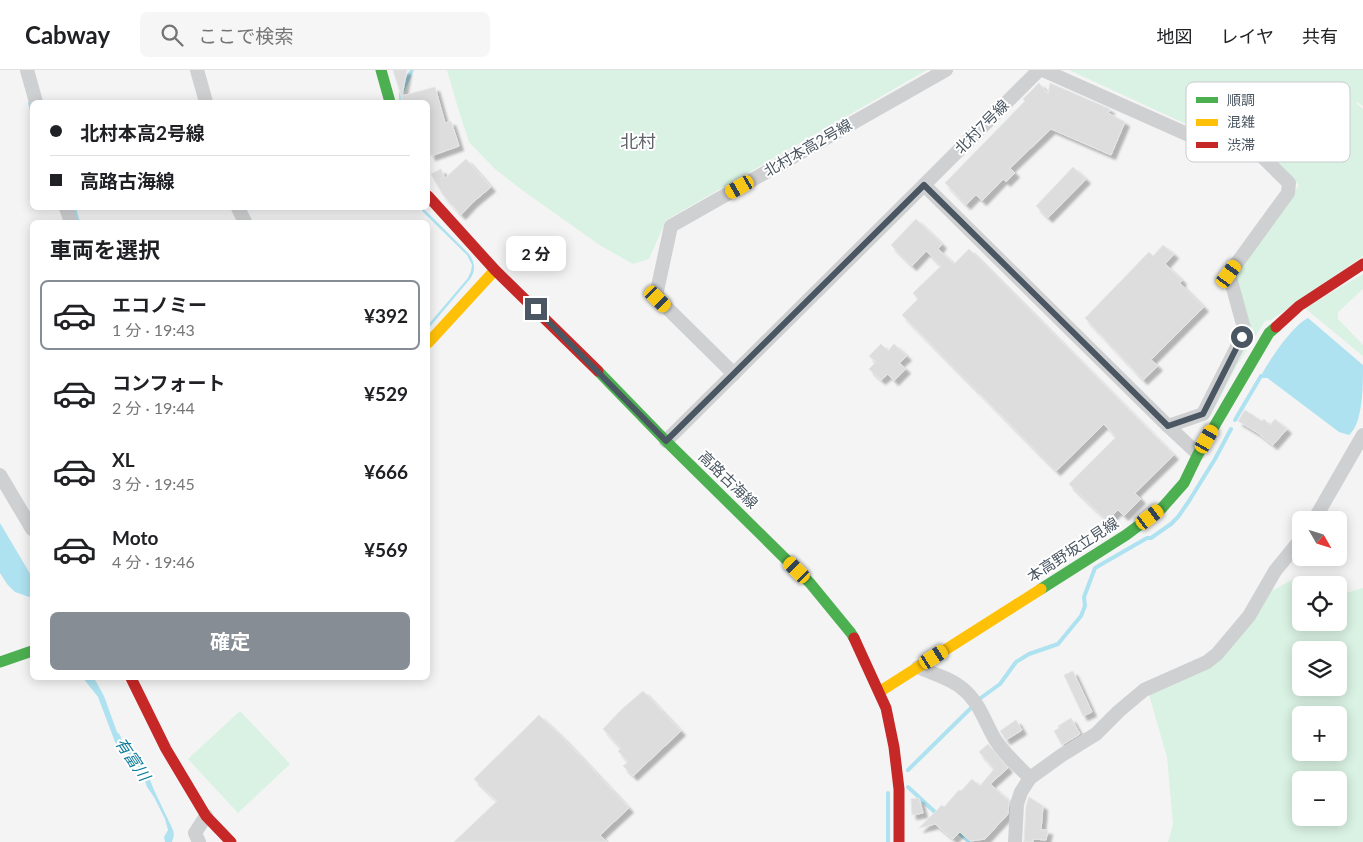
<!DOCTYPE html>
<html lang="ja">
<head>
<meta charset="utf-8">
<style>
	:root { --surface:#fff; --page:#f6f6f6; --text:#202124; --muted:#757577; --line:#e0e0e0; --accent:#868d94 }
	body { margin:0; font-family:Lato,"Noto Sans JP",sans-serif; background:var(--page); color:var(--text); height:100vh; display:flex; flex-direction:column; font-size:19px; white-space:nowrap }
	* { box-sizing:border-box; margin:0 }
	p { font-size:16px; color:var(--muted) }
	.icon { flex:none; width:28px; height:28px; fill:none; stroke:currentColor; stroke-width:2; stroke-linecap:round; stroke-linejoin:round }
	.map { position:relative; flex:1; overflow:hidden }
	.side { position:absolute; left:30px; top:150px; width:400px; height:460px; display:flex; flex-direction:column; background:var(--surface); border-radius:8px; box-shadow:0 2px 12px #0003 }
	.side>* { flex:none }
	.banner { position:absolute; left:30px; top:30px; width:400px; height:110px; border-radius:8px; box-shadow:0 2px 12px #0003; display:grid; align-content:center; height:110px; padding:0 20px; background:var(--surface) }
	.needle { width:32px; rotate:129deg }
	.fabs { position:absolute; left:1292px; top:441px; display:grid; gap:10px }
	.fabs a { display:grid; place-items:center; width:55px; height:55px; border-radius:8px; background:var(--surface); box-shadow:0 2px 12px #0003; font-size:25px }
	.end { position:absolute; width:22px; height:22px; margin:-11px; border:6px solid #4a5661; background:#fff; box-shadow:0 0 0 2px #fff }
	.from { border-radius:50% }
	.bubble { position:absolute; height:35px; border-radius:8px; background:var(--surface); box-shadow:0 2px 12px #0003; font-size:16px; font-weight:700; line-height:35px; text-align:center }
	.car { position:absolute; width:15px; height:30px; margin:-15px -8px; border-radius:6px; box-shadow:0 0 4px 1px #0007; background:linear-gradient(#f5c518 24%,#345 0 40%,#f5c518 0 76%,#345 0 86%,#f5c518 0) }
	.banner b { display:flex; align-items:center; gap:18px; height:48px; font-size:19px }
	.banner b+b { border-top:1px solid var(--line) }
	.banner i { width:12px; height:12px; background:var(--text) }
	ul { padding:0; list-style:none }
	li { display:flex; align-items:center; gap:15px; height:70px; margin:0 10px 8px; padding:0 10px; border:2px solid transparent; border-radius:8px }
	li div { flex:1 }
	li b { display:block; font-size:19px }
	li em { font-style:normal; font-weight:700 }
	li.on { border-color:var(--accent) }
	li>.icon { width:45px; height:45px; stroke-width:1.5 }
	h2 { padding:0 20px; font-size:22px; line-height:60px }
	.cta { display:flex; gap:10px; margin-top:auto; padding:10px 20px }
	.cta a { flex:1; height:58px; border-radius:8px; background:var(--accent); color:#fff; font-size:20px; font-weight:700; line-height:58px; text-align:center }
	header { display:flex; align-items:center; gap:30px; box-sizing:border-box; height:70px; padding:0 25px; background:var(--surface); border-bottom:1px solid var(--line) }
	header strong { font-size:24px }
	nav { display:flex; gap:28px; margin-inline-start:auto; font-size:18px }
	.search { width:350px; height:45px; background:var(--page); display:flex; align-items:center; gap:12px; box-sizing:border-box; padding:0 18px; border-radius:8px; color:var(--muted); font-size:19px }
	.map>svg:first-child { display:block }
	.green { fill:#d9f2e3; fill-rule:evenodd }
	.water { fill:#aee2f0 }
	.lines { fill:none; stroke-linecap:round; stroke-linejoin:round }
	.stream { stroke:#aee2f0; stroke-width:4 }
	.building { fill:#ddddde; stroke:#e5e6e7; filter:url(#shadow) }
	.street { stroke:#ced0d2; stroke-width:14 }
	.fast { stroke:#4caf50; stroke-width:11 }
	.slow { stroke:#ffc107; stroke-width:11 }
	.jam { stroke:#c62828; stroke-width:11 }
	.route { stroke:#4a5661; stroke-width:6 }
	.labels { text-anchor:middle; stroke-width:4; stroke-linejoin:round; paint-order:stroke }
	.street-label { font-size:15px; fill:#4a5661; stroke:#fff }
	.water-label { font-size:16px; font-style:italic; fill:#0c7c9b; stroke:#fff }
	.quarter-label { font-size:18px; fill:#5f6368; stroke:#fff }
	.key { fill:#fff; stroke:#c9ccd0; stroke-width:1 }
	.key-label { font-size:14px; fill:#4a5661 }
</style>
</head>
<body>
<header>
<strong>Cabway</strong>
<div class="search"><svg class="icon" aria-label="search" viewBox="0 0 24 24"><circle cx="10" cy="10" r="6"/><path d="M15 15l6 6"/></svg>ここで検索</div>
<nav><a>地図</a><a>レイヤ</a><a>共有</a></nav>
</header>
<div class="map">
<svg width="1363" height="772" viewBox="0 0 1363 772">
	<defs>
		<filter id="shadow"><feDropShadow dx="4.5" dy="4.5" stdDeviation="1" flood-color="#0004"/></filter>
	</defs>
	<rect width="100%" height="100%" fill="#f4f4f4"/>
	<!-- green -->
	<g class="green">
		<polygon points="447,0 927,0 666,150 649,189 633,194 601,176 522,120 495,99 469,72 458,38"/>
		<polygon points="1069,0 1363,0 1363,36 1357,32 1356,33 1363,39 1363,186 1271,250 1265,251 1237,295 1210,347 1207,348 1250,259 1235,211 1236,200 1299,115 1226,43 1199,60"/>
		<polygon points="1363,204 1363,219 1338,242 1338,249 1363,275 1363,286 1305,238"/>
		<path d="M1295 508 1312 515H1301V552H1339V525L1363 518V772H1168L1173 754 1167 687 1148 621 1200 598 1263 526ZM1301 580H1339V618H1301ZM1301 645H1339V682H1301ZM1301 710H1339V748H1301Z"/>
		<polygon points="240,641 290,694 238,743 188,689"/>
	</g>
	<!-- water -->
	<g class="water">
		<path d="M420 138H423L469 184C475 192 476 201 470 209L428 259V255L468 208 471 201 472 195 467 185 424 143Z"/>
		<path d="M1308 248 1363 295C1363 314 1363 354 1349 365L1339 362 1262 304C1270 289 1293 255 1308 248Z"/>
		<polygon points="0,453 32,507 32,528 15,522 7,514 0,503"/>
		<polygon points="83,608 94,608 104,626 117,662 120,665 124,676 141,687 154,720 173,760 174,765 172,772 165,772 164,767 168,760 165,749 154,727 147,717 143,705 135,691 115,672 98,627"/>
	</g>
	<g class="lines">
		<!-- stream -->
		<g class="stream">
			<polyline points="401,32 401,24 412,0"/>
			<polyline points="30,33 32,41"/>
			<polyline points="74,138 78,152"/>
			<polyline points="1235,350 1261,306 1270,306"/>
			<polyline points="978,630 1000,614 1016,592 1029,584 1058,574 1081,546 1085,536 1084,527 1095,498 1147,468 1151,468 1171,454 1178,447 1189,431 1215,389 1231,359"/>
			<polyline points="908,700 973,636"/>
			<polyline points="908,717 937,744"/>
			<polyline points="888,723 888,772"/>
			<polyline points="956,760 969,772"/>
		</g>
	</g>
	<!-- building -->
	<g class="building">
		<polygon points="393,0 407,0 402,26 435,17 445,53 451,51 459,76 431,86 428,76 428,32 402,32 401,26"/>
		<polygon points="1039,13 1048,24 1050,13 1110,39 1108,43 1125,52 1111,85 1051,59 1010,98 1015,103 1006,112 1003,109 982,131 976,125 966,135 945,113 1025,31 1023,29"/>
		<polygon points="466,89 491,117 472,133 461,145 443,125 431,104 441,99 445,108"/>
		<polygon points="1073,97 1086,109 1048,148 1036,136"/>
		<polygon points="916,149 942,174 938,179 954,194 969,179 1174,385 1135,423 1141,429 1124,446 1118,440 1107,451 1069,414 1116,367 1104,354 1056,401 902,245 918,229 913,223 941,196 926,181 912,196 891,175"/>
		<polygon points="1163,175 1174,184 1165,194 1182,210 1180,213 1204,237 1151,290 1158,296 1143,310 1085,248 1149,182 1153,186"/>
		<polygon points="881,274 888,281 894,274 907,286 899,293 906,299 894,311 888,304 881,310 869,299 876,292 869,286"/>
		<polygon points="1245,340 1262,351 1264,349 1270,355 1275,349 1287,359 1273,375 1258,363 1238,351"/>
		<polygon points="1073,601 1092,642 1083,646 1064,605"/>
		<polygon points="643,621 681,661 633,706 623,696 628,692 618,681 621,678 603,659 622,639"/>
		<polygon points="539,645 564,669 629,738 600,765 607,772 454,772 497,731 474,709"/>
		<polygon points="1071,648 1080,664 1062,675 1054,661 1059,658 1058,656"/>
		<polygon points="1016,650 1022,660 1006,670 1000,661"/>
		<polygon points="988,674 1008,698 990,714 1009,731 1008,744 985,769 970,771 960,762 953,769 935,754 919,758 942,735 944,737 959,720 961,721 972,709 980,716 994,699 979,682"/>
		<polygon points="1029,727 1043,736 1041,760 1048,760 1046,770 1033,769 1033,772 1024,772 1026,736"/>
		<polygon points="919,728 923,743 912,745 911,729"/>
	</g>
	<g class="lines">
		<!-- street -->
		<g class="street">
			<polyline points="27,0 36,32"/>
			<polyline points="197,0 206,32"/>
			<polyline points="1043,0 1198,69 1228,53 1289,113 1288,123 1229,204 1244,258 1242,267 1203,344 1168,356"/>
			<polyline points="924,115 1039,0"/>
			<polyline points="66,138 71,152"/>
			<polyline points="238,138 245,152"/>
			<polyline points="734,304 658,229 657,221 671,156 946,0"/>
			<polyline points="666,371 924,115 1168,356 1198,384"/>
			<polyline points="0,405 32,459"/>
			<polyline points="1314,450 1363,365"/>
			<path d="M918 597C933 604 951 608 963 619 980 633 985 653 996 671 1006 685 1018 696 1030 708L1021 722 1017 734 1015 772"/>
			<polyline points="1030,708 1062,685 1096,664 1119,641 1144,620 1207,592 1217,584 1249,546 1275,501 1301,469"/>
			<polyline points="199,772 195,763 206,746"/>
		</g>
		<!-- fast -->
		<g class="fast">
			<polyline points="381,0 390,32"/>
			<polyline points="598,301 666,371 810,513 851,563 854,568"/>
			<polyline points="1041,519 1126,465 1162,438 1184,413 1198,384 1269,263 1276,257"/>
			<polyline points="0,592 32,581"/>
		</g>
		<!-- slow -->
		<g class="slow">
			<polyline points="428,273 495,200"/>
			<polyline points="879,622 1041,519"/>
		</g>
		<!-- jam -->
		<g class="jam">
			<polyline points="428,126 495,200 598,301"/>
			<polyline points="1276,257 1299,236 1363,194"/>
			<polyline points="854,568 886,638 894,677 899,719 899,772"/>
			<polyline points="131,608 166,679 206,746 231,772"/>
		</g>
	</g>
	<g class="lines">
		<!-- route -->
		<polyline class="route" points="536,239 666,371 924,115 1168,356 1203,344 1242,267"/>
	</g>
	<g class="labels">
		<!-- street labels -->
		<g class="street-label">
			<text transform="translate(982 57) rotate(-45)" y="5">北村7号線</text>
			<text transform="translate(808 78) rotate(-30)" y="5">北村本高2号線</text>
			<text transform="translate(728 410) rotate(44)" y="5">高路古海線</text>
			<text transform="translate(1073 480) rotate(-33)" y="5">本高野坂立見線</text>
		</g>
		<!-- water labels -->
		<g class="water-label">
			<text transform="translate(133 689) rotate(56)" y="6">有富川</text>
		</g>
		<!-- quarter labels -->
		<g class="quarter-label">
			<text x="638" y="78">北村</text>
		</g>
	</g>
	<!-- legend -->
	<rect x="1186" y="12" width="164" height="80" rx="8" class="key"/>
	<rect x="1196" y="27" width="22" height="6" fill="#4caf50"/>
	<rect x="1196" y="49" width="22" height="7" fill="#ffc107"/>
	<rect x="1196" y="72" width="22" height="6" fill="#c62828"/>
	<g class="key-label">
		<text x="1227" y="35">順調</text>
		<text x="1227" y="57">混雑</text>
		<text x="1227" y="80">渋滞</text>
	</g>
</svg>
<div class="fabs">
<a><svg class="needle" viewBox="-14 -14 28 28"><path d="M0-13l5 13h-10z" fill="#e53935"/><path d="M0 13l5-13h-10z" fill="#757577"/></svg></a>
<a><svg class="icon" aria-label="locate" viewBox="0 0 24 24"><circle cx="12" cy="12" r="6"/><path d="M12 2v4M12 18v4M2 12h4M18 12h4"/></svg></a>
<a><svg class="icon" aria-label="layers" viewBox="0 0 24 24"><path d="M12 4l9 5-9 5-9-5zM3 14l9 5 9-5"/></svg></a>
<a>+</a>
<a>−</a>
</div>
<i class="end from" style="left:1242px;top:267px"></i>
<i class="end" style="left:536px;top:239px"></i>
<div class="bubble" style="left:506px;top:166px;width:60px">2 分</div>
<i class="car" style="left:740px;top:117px;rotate:240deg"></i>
<i class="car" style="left:1229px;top:204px;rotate:36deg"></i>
<i class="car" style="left:658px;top:229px;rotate:135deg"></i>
<i class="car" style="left:1207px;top:369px;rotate:30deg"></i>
<i class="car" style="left:1150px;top:447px;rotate:53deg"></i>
<i class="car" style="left:797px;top:500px;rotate:315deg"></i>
<i class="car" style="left:934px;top:587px;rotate:58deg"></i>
<div class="banner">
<b><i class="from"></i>北村本高2号線</b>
<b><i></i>高路古海線</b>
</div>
<section class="side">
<h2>車両を選択</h2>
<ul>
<li class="on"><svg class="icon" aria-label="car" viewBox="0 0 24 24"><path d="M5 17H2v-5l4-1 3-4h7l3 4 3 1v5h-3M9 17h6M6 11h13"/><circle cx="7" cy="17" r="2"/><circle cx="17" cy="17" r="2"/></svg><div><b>エコノミー</b><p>1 分 · 19:43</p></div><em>¥392</em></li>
<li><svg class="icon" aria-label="car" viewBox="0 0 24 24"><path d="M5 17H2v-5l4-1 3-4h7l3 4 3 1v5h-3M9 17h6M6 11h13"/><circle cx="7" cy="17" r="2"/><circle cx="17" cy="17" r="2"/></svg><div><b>コンフォート</b><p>2 分 · 19:44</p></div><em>¥529</em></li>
<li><svg class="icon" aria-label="car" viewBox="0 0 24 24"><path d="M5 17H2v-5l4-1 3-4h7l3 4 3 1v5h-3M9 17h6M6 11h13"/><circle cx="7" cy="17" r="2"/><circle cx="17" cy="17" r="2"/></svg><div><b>XL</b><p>3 分 · 19:45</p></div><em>¥666</em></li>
<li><svg class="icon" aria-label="car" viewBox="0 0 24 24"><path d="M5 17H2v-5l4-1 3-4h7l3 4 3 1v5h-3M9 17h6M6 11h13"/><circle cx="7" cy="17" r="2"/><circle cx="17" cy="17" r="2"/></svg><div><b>Moto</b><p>4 分 · 19:46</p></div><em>¥569</em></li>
</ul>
<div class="cta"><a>確定</a></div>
</section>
</div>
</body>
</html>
